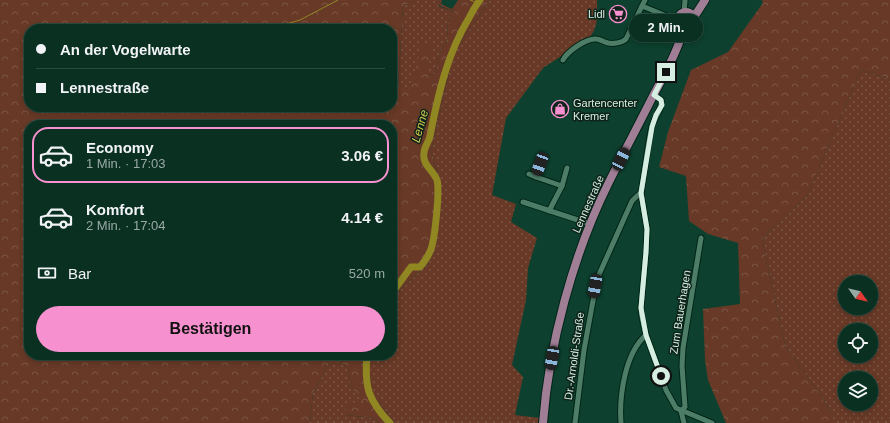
<!DOCTYPE html>
<html lang="de">
<head>
<meta charset="utf-8">
<style>
	:root { --surface:#0a3022; --page:#13382a; --text:#f1f3f6; --muted:#99a9a5; --line:#2a4b40; --accent:#f790ce }
	body { margin:0; font-family:Arial,sans-serif; background:var(--page); color:var(--text); height:100vh; display:flex; flex-direction:column; font-size:15px; white-space:nowrap }
	* { box-sizing:border-box; margin:0 }
	p { font-size:13px; color:var(--muted) }
	.icon { flex:none; width:22px; height:22px; fill:none; stroke:currentColor; stroke-width:2; stroke-linecap:round; stroke-linejoin:round }
	.map { position:relative; flex:1; overflow:hidden }
	.drawer { position:absolute; left:24px; top:120px; width:373px; height:240px; display:flex; flex-direction:column; background:var(--surface); border-radius:16px; box-shadow:0 2px 6px #0003,0 0 0 1px var(--line) }
	.drawer>* { flex:none }
	.hud { position:absolute; left:24px; top:24px; width:373px; height:88px; border-radius:16px; box-shadow:0 2px 6px #0003,0 0 0 1px var(--line); display:grid; align-content:center; height:88px; padding:0 12px; background:var(--surface) }
	.needle { width:26px; rotate:124deg }
	.controls { position:absolute; left:838px; top:275px; display:grid; gap:8px }
	.controls a { display:grid; place-items:center; width:40px; height:40px; border-radius:50%; background:var(--surface); box-shadow:0 2px 6px #0003,0 0 0 1px var(--line); font-size:20px }
	.end { position:absolute; width:18px; height:18px; margin:-9px; border:5px solid #d5eee1; background:#111; box-shadow:0 0 0 2px #111 }
	.from { border-radius:50% }
	.bubble { position:absolute; height:28px; border-radius:14px; background:var(--surface); box-shadow:0 2px 6px #0003,0 0 0 1px var(--line); font-size:13px; font-weight:700; line-height:28px; text-align:center }
	.car { position:absolute; width:12px; height:24px; margin:-12px -6px; border-radius:5px; box-shadow:0 0 3px 1px #0007; background:linear-gradient(#222 24%,#8ab4d8 0 40%,#222 0 76%,#8ab4d8 0 86%,#222 0) }
	.hud b { display:flex; align-items:center; gap:14px; height:38px; font-size:15px }
	.hud b+b { border-top:1px solid var(--line) }
	.hud i { width:10px; height:10px; background:var(--text) }
	ul { padding:7px 0 0; list-style:none }
	li { display:flex; align-items:center; gap:12px; height:56px; margin:0 8px 6px; padding:0 4px; border:2px solid transparent; border-radius:16px }
	li div { flex:1 }
	li b { display:block; font-size:15px }
	li em { font-style:normal; font-weight:700 }
	li.active { border-color:var(--accent) }
	li>.icon { width:36px; height:36px; stroke-width:1.5 }
	.pay { display:flex; align-items:center; gap:10px; height:44px; padding:0 12px; font-size:15px }
	.pay p { margin-inline-start:auto }
	.button { display:flex; gap:8px; margin-top:auto; padding:8px 12px }
	.button a { flex:1; height:46px; border-radius:24px; background:var(--accent); color:#111; font-size:16px; font-weight:700; line-height:46px; text-align:center }
	.map>svg:first-child { display:block }
	.grass { fill:url(#grass-dots); fill-rule:evenodd }
	.forest { fill:url(#forest-crowns); fill-rule:evenodd }
	.lines { fill:none; stroke-linecap:round; stroke-linejoin:round }
	.stream { stroke:#908723; stroke-width:1 }
	.river { stroke:#908723; stroke-width:7 }
	.minor-casing { stroke:#002517; stroke-width:7 }
	.primary-casing { stroke:#002517; stroke-width:10 }
	.minor { stroke:#4d7d67; stroke-width:5 }
	.primary { stroke:#a07e96; stroke-width:8 }
	.route { stroke:#d5eee1; stroke-width:5 }
	.labels { text-anchor:middle; stroke-width:3; stroke-linejoin:round; paint-order:stroke }
	.poi-label { font-size:11px; fill:#d5eee1; stroke:#0e231a; text-anchor:end }
	.street-label { font-size:11px; fill:#d5eee1; stroke:#0e231a }
	.water-label { font-size:12px; font-style:italic; fill:#d8cc4d; stroke:#0e231a }
</style>
</head>
<body>
<div class="map">
<svg width="890" height="423" viewBox="0 0 890 423">
	<defs>
		<pattern id="grass-dots" width="8" height="8" patternUnits="userSpaceOnUse"><rect width="8" height="8" fill="#673926"/><path d="M2 2h.1M6 6h.1" fill="none" stroke="#7c5645" stroke-width="1.8" stroke-linecap="round"/></pattern>
		<pattern id="forest-crowns" width="20" height="18" patternUnits="userSpaceOnUse"><rect width="20" height="18" fill="#673926"/><path d="M2 6a3 3 0 1 1 6 0M12 15a3 3 0 1 1 6 0" fill="none" stroke="#7c5645"/></pattern>
	</defs>
	<rect width="100%" height="100%" fill="#0d402e"/>
	<!-- grass -->
	<g class="grass">
		<polygon points="414,0 440,0 438,6 454,12 448,21 447,40 438,57 436,74 428,75 410,90 398,90 403,6 414,1"/>
		<path d="M490 0H597C597 14 599 27 589 38L543 68 506 118 492 195 516 204 511 222 537 238 528 268 526 300 512 365 523 377 515 415 540 418 539 423H395L372 393 369 367 372 355H392V303L398 292 429 263 440 180 431 151 454 52Z"/>
		<path d="M861 70 890 79V423H833V413L785 345 762 239 808 194ZM845 282H871V308H845ZM845 330H871V356H845ZM845 378H871V404H845Z"/>
		<polygon points="332,359 348,367 351,387 365,403 345,415 374,418 379,423 310,423 313,393"/>
	</g>
	<!-- forest -->
	<g class="forest">
		<path d="M0 0H414V1L403 6 398 89 410 90 422 44H432L428 75 436 74 438 57 447 40 448 21 454 12 438 5 440 0H442L441 4 452 9 458 0H490L454 52 431 151 440 180 436 224 429 263 398 292 392 303V125H29V355H372L369 367 372 393 395 423H379L374 418 345 415 347 402 364 403 351 387 348 367 332 359 313 393 310 423H0ZM29 29H392V107H29Z"/>
		<polygon points="762,0 890,0 890,79 861,70 808,194 762,239 785,345 833,413 833,423 726,423 708,380 705,360 703,309 740,304 738,243 708,234 689,221 686,176 659,167 668,132 691,70 728,52 763,3"/>
	</g>
	<g class="lines">
		<!-- stream -->
		<g class="stream">
			<polyline points="470,0 478,3"/>
			<polyline points="269,29 300,20 338,0"/>
		</g>
		<!-- river -->
		<g class="river">
			<path d="M392 293 411 267H420C425 261 430 254 432 246 435 234 440 190 437 180 433 170 422 165 424 153 424 147 429 142 430 136 438 95 447 54 469 18 472 12 476 5 480 0"/>
			<path d="M367 355C366 366 366 382 369 392 373 403 382 415 390 423"/>
		</g>
		<defs>
			<g id="minor">
				<polyline points="642,6 645,0"/>
				<polyline points="684,13 685,0"/>
				<path d="M563 60C567 52 586 38 596 39 600 39 604 42 608 43 613 44 622 43 626 39L642 6 669 17 678 19"/>
				<polyline points="540,164 536,177 562,186"/>
				<polyline points="529,174 536,177"/>
				<polyline points="641,193 647,229 646,252 641,308 642,317 646,335 666,390 676,408 712,423"/>
				<polyline points="523,202 590,224"/>
				<polyline points="549,211 562,186 567,168"/>
				<polyline points="681,411 685,407 682,366 683,348 701,238"/>
				<polyline points="681,411 684,423"/>
				<path d="M575 423 584 350 597 279 632 201 637 196 641 193C645 171 647 148 652 126 654 118 663 108 661 100L654 95"/>
				<path d="M621 423C619 396 625 353 646 335"/>
			</g>
			<g id="primary">
				<circle cx="686" cy="20" r="8"/>
				<polyline points="693,17 696,14 705,0"/>
				<path d="M543 423C549 344 573 255 608 184 623 154 639 124 654 94 666 72 677 52 684 28"/>
			</g>
		</defs>
		<!-- minor casing -->
		<use href="#minor" class="minor-casing"/>
		<!-- primary casing -->
		<use href="#primary" class="primary-casing"/>
		<!-- minor -->
		<use href="#minor" class="minor"/>
		<!-- primary -->
		<use href="#primary" class="primary"/>
	</g>
	<g class="lines">
		<!-- route -->
		<polyline class="route" points="661,376 646,335 641,308 646,252 647,229 641,193 652,127 656,115 662,105 661,100 654,95 666,72"/>
	</g>
	<!-- icons -->
	<defs>
		<symbol id="supermarket-ring" viewBox="-11 -11 22 22"><circle r="9.5" fill="#0e231a" stroke="#f790ce" stroke-width="1.5"/><path d="M-6-5.5h2.5l.6 2H6L4.5 2H-2.5L-4.4-4H-6ZM-1.5 3.2a1.3 1.3 0 1 0 .1 0ZM3 3.2a1.3 1.3 0 1 0 .1 0Z" fill="#f790ce"/></symbol>
		<symbol id="shop-ring" viewBox="-11 -11 22 22"><circle r="9.5" fill="#0e231a" stroke="#f790ce" stroke-width="1.5"/><path d="M-5-2.5h2.3a2.7 3.5 0 0 1 5.4 0H5L5.5 6h-11ZM-1.5-2.5h3a1.5 2.3 0 0 0-3 0Z" fill="#f790ce"/></symbol>
	</defs>
	<g fill-rule="evenodd">
		<use href="#supermarket-ring" x="608" y="4" width="20" height="20"/>
		<use href="#shop-ring" x="550" y="99" width="20" height="20"/>
	</g>
	<g class="labels">
		<!-- poi labels -->
		<g class="poi-label">
			<text x="605" y="18">Lidl</text>
			<text x="573" y="107" text-anchor="start">Gartencenter<tspan x="573" dy="13">Kremer</tspan></text>
		</g>
		<!-- street labels -->
		<g class="street-label">
			<text transform="translate(588 204) rotate(-66)" y="4">Lennestraße</text>
			<text transform="translate(680 312) rotate(-81)" y="4">Zum Bauerhagen</text>
			<text transform="translate(574 356) rotate(-82)" y="4">Dr.-Arnoldi-Straße</text>
		</g>
		<!-- water labels -->
		<g class="water-label">
			<text transform="translate(420 126) rotate(-74)" y="4">Lenne</text>
		</g>
	</g>
</svg>
<div class="controls">
<a><svg class="needle" viewBox="-14 -14 28 28"><path d="M0-13l5 13h-10z" fill="#e53935"/><path d="M0 13l5-13h-10z" fill="#99a9a5"/></svg></a>
<a><svg class="icon" aria-label="locate" viewBox="0 0 24 24"><circle cx="12" cy="12" r="6"/><path d="M12 2v4M12 18v4M2 12h4M18 12h4"/></svg></a>
<a><svg class="icon" aria-label="layers" viewBox="0 0 24 24"><path d="M12 4l9 5-9 5-9-5zM3 14l9 5 9-5"/></svg></a>
</div>
<i class="end from" style="left:661px;top:376px"></i>
<i class="end" style="left:666px;top:72px"></i>
<div class="bubble" style="left:629px;top:14px;width:74px">2 Min.</div>
<i class="car" style="left:621px;top:159px;rotate:27deg"></i>
<i class="car" style="left:540px;top:164px;rotate:200deg"></i>
<i class="car" style="left:595px;top:286px;rotate:190deg"></i>
<i class="car" style="left:552px;top:358px;rotate:190deg"></i>
<div class="hud">
<b><i class="from"></i>An der Vogelwarte</b>
<b><i></i>Lennestraße</b>
</div>
<section class="drawer">
<ul>
<li class="active"><svg class="icon" aria-label="car" viewBox="0 0 24 24"><path d="M5 17H2v-5l4-1 3-4h7l3 4 3 1v5h-3M9 17h6M6 11h13"/><circle cx="7" cy="17" r="2"/><circle cx="17" cy="17" r="2"/></svg><div><b>Economy</b><p>1 Min. · 17:03</p></div><em>3.06 €</em></li>
<li><svg class="icon" aria-label="car" viewBox="0 0 24 24"><path d="M5 17H2v-5l4-1 3-4h7l3 4 3 1v5h-3M9 17h6M6 11h13"/><circle cx="7" cy="17" r="2"/><circle cx="17" cy="17" r="2"/></svg><div><b>Komfort</b><p>2 Min. · 17:04</p></div><em>4.14 €</em></li>
</ul>
<div class="pay"><svg class="icon" aria-label="cash" viewBox="0 0 24 24"><path d="M3 7h18v10H3z"/><circle cx="12" cy="12" r="2"/></svg>Bar<p>520 m</p></div>
<div class="button"><a>Bestätigen</a></div>
</section>
</div>
</body>
</html>
